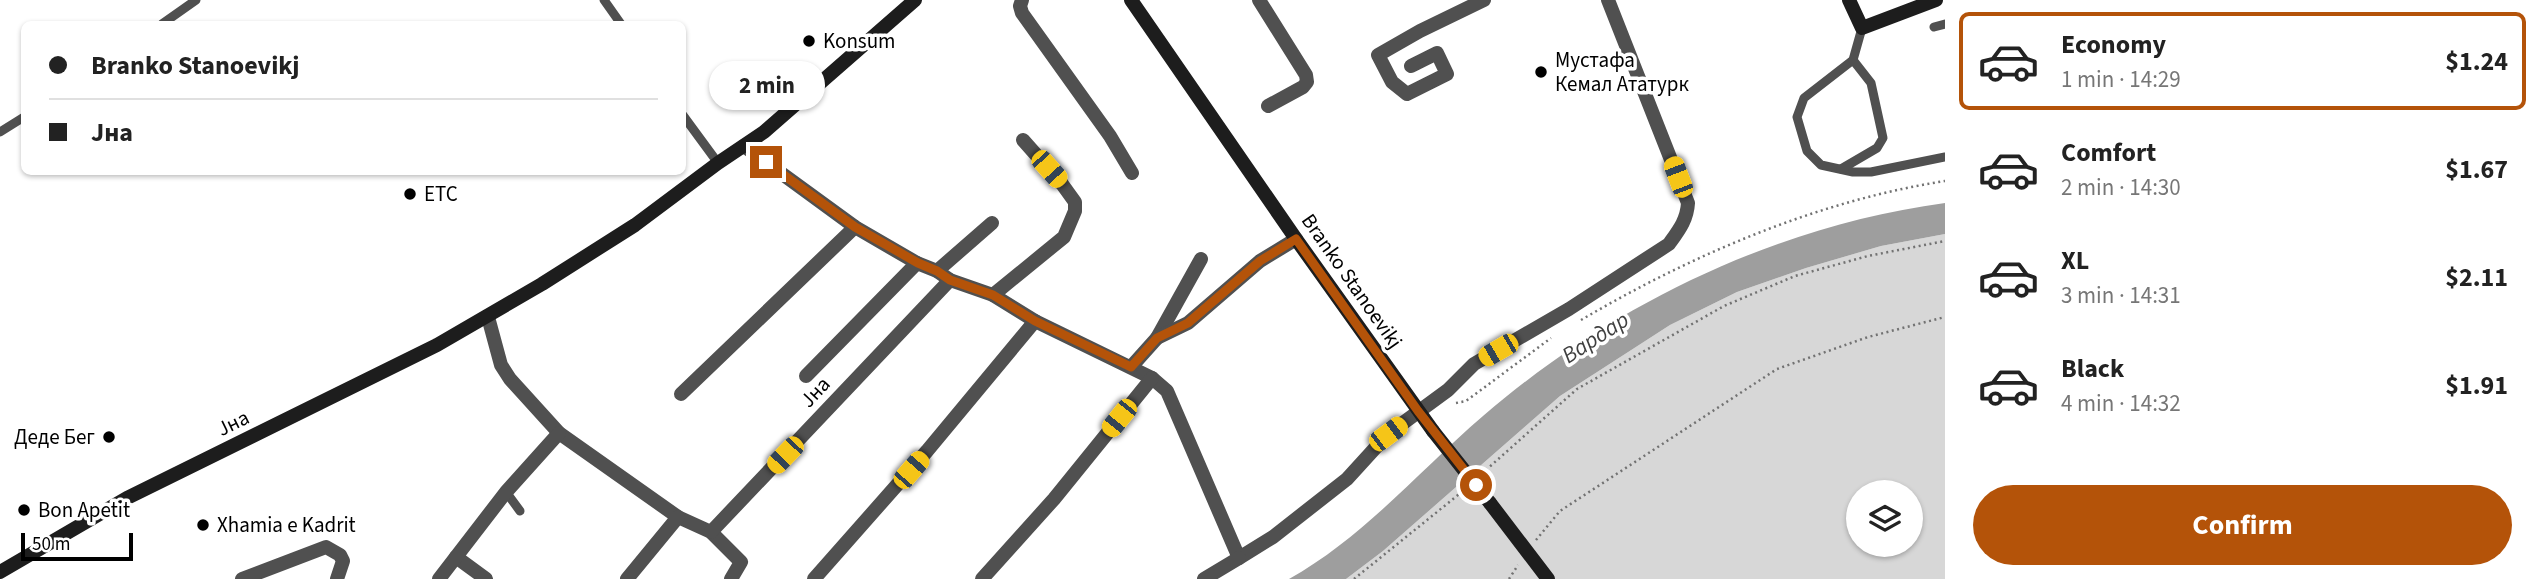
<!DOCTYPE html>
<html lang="en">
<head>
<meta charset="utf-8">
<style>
	:root { --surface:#fff; --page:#f2f2f2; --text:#222; --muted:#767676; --line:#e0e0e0; --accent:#b45309 }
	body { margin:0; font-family:"Source Sans 3",sans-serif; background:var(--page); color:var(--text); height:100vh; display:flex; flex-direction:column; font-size:26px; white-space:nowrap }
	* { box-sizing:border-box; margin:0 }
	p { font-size:23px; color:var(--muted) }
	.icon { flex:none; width:38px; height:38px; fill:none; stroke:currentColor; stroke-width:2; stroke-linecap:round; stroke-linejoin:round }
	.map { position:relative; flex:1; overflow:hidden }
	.details { display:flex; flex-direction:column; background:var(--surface); width:595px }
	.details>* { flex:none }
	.hud { position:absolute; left:21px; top:21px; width:665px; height:154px; border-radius:10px; box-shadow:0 2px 5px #0004; display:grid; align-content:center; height:154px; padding:0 28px; background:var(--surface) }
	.buttons { position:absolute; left:1846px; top:480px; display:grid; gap:14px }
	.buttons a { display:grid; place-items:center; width:77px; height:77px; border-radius:50%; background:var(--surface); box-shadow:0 2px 5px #0004; font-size:35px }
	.scale { position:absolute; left:21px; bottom:18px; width:112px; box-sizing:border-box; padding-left:7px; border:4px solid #000; border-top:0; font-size:19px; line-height:24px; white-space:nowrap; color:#000; -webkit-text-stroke:5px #fff; paint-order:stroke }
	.end { position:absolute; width:32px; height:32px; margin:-16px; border:9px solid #b45309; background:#fff; box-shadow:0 0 0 4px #fff }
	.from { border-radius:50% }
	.bubble { position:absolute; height:49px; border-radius:24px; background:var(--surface); box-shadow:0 2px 5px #0004; font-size:23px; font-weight:700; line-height:49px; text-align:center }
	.car { position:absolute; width:21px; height:42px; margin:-21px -10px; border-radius:9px; box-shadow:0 0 5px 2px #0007; background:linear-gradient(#f5c518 24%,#345 0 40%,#f5c518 0 76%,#345 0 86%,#f5c518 0) }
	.hud b { display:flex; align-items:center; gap:24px; height:66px; font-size:26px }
	.hud b+b { border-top:2px solid var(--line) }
	.hud i { width:18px; height:18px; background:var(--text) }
	ul { padding:12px 0 0; list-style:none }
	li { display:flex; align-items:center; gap:21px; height:98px; margin:0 14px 10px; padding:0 14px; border:4px solid transparent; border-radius:10px }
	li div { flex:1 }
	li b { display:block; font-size:26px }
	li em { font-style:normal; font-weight:700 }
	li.current { border-color:var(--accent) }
	li>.icon { width:63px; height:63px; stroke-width:1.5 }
	.primary-button { display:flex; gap:14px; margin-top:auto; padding:14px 28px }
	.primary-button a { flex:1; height:80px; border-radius:42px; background:var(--accent); color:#fff; font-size:28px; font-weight:700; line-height:80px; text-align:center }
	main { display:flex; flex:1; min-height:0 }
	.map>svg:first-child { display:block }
	.green { fill:#d7d7d7; fill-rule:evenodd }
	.water { fill:#9e9e9e }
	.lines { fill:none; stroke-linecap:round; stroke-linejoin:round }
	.path { stroke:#727272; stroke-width:2.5; stroke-dasharray:2 3.5; stroke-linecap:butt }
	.lane { stroke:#505050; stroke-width:9 }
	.street { stroke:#505050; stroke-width:14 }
	.secondary { stroke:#1d1d1d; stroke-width:14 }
	.secondary-bridge { stroke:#1d1d1d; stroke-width:14 }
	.route { stroke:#b45309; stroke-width:9 }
	.poi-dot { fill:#000; stroke:#fff; stroke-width:2.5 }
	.labels { text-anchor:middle; stroke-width:7; stroke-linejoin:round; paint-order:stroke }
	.poi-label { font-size:21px; fill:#000; stroke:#fff; text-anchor:start }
	.street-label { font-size:21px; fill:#000; stroke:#fff }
	.water-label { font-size:23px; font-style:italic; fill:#3f3f3f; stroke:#fff }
</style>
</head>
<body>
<main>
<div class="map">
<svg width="1945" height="579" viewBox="0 0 1945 579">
	<rect width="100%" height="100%" fill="#fff"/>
	<!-- green -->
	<path class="green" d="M1945 234V579H1346L1383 551 1560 396 1670 325 1737 292 1806 268 1881 246ZM1858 492H1911V544H1858Z"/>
	<!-- water -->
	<path class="water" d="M1945 203V234L1881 246 1806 268 1737 292 1670 325 1560 396 1383 551 1346 579H1289C1364 537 1419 471 1483 416 1613 304 1776 226 1945 203Z"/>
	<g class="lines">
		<!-- path -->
		<g class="path">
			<path d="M1581 320C1692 255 1817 201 1945 181"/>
			<polyline points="1456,403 1466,401 1551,338"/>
			<polyline points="1486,470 1577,389 1724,306 1795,276 1868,256 1945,241"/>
			<polyline points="1536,540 1560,511 1777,369 1868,337 1945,317"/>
			<polyline points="1354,579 1463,491"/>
			<polyline points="1509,579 1518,565"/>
		</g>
		<!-- lane -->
		<g class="lane">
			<polyline points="604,0 621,24"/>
			<polyline points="162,24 196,0"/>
			<polyline points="1934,27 1945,24"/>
			<polyline points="1862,28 1853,60 1804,98 1797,117 1807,151 1821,165 1853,172 1871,172 1945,157"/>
			<polyline points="682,114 718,163"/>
			<polyline points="0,132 24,117"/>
			<polyline points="1841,169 1877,148 1883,138 1871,83 1853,60"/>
			<polyline points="506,492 520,511"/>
		</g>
		<!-- street -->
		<g class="street">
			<polyline points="1022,0 1020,6 1022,13 1110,136 1132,173"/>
			<polyline points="1259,0 1306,75 1307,82 1303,87 1268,106"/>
			<polyline points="1411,66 1437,53 1447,74 1407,94 1392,82 1378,55 1420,31 1484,0"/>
			<path d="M744 146 855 227 917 263 937 271 950 280 993 295 1035 321 1152 378 1167 391 1239 558 1273 537 1347 479 1388 434 1448 390 1474 364 1569 309 1669 244C1679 230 1687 220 1688 203L1608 0"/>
			<polyline points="937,271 992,223"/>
			<polyline points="993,295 1064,237 1075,211 1075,202 1062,184 1023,140"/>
			<polyline points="488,317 501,365 510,379 559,433 678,517 711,532 741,562 731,579"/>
			<polyline points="1157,338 1201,259"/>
			<polyline points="1131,367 1157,338 1188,323 1260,261 1296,239"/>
			<polyline points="806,376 917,263"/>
			<polyline points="681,394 855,227"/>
			<polyline points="711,532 950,280"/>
			<polyline points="456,557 486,579"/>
			<polyline points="242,579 326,547 340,555 343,561 337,579"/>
			<polyline points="439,579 506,492 559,433"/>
			<polyline points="627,579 678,517"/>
			<polyline points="814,579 927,451 1035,321"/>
			<polyline points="982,579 1054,499 1152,378"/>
			<polyline points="1204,579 1239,558"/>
		</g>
		<!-- secondary -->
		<g class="secondary">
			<polyline points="1131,0 1296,239 1433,431"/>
			<polyline points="1849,0 1862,28 1936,0"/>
			<polyline points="1490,503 1548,579"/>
			<polyline points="0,572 127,498 437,345 542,284 635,225 718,163 764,132 915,0"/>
		</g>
		<!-- secondary-bridge -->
		<polyline class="secondary-bridge" points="1433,431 1490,503"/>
	</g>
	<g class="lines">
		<!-- route -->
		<polyline class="route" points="766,162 855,227 918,263 937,271 950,280 993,295 1035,321 1131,367 1157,338 1188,323 1260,261 1296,239 1418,411 1476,485"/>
	</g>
	<!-- markers -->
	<g class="poi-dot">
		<circle cx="809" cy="41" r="7"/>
		<circle cx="1541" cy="72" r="7"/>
		<circle cx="410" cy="194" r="7"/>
		<circle cx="109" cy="437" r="7"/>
		<circle cx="24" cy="510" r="7"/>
		<circle cx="203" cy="525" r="7"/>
	</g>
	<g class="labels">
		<!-- poi labels -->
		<g class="poi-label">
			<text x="823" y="48">Konsum</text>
			<text x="1555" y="67">Мустафа<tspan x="1555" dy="24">Кемал Ататурк</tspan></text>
			<text x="424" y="201">ETC</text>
			<text x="95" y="444" text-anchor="end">Деде Бег</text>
			<text x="38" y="517">Bon Apetit</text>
			<text x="217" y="532">Xhamia e Kadrit</text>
		</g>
		<!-- street labels -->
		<g class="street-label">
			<text transform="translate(1352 281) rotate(55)" y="7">Branko Stanoevikj</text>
			<text transform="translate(815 392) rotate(-47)" y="7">Јна</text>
			<text transform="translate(233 423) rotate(-26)" y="7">Јна</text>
		</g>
		<!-- water labels -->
		<g class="water-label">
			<text transform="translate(1595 337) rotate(-33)" y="8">Вардар</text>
		</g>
	</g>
</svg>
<div class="buttons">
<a><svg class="icon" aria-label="layers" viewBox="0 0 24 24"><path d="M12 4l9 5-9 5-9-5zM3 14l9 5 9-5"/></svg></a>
</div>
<div class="scale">50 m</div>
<i class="end from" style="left:1476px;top:485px"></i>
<i class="end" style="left:766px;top:162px"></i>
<div class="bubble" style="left:709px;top:61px;width:116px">2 min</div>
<i class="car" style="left:1049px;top:169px;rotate:138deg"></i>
<i class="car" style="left:1678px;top:177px;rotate:339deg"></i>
<i class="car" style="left:1498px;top:350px;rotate:240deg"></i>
<i class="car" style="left:1119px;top:418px;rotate:219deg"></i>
<i class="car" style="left:1388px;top:434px;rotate:53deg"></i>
<i class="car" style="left:785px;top:455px;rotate:224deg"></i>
<i class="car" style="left:911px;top:470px;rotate:41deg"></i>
<div class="hud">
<b><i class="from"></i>Branko Stanoevikj</b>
<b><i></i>Јна</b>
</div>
</div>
<section class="details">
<ul>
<li class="current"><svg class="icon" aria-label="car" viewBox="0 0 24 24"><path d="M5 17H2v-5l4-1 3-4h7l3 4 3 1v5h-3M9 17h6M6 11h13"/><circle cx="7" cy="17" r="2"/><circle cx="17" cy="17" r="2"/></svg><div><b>Economy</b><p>1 min · 14:29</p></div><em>$1.24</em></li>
<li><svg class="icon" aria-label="car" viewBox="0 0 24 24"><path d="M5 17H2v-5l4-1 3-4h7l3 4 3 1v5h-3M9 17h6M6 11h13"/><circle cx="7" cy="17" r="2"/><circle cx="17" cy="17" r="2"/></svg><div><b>Comfort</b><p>2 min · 14:30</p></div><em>$1.67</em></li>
<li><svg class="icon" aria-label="car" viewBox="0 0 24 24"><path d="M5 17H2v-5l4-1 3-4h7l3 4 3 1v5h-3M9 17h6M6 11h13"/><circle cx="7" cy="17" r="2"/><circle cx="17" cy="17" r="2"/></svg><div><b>XL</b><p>3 min · 14:31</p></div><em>$2.11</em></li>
<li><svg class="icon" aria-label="car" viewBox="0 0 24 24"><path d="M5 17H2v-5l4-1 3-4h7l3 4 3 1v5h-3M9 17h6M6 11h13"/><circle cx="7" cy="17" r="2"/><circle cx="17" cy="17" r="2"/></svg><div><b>Black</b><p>4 min · 14:32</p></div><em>$1.91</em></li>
</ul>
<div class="primary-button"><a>Confirm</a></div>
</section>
</main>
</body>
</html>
